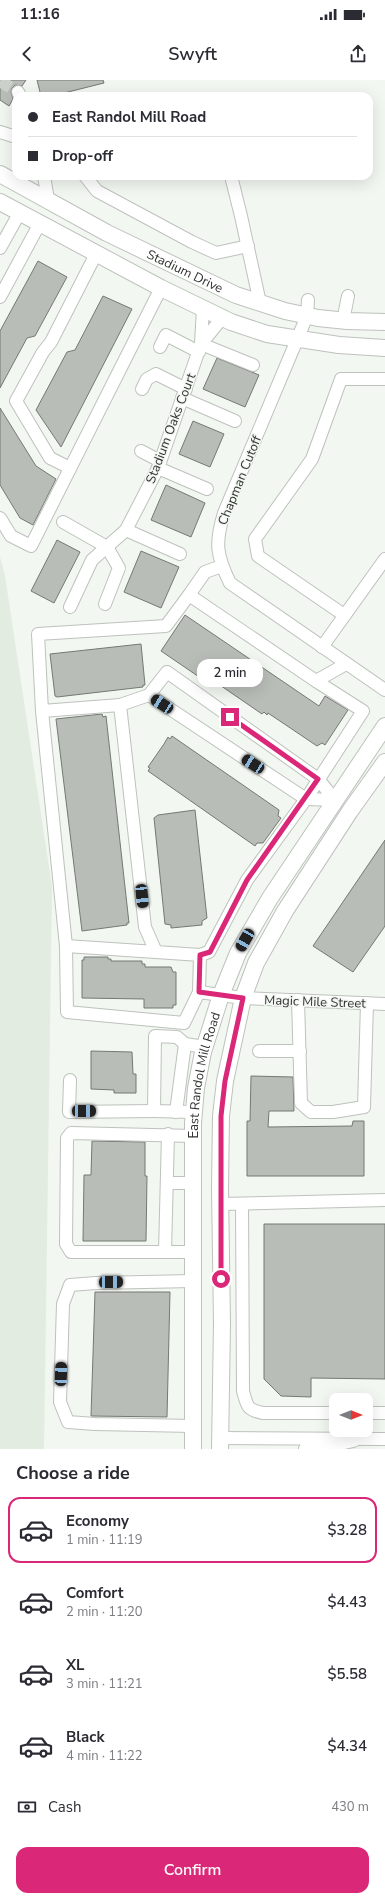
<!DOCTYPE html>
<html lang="en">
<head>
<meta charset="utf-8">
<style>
	:root { --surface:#fff; --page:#f2f2f3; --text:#2b2b33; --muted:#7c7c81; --line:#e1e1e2; --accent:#db2777 }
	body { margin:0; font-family:"Nunito Sans",sans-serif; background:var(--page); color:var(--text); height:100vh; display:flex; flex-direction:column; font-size:15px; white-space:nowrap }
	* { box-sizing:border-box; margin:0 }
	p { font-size:13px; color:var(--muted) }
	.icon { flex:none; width:22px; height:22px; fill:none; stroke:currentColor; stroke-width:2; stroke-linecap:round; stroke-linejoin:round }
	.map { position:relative; height:1369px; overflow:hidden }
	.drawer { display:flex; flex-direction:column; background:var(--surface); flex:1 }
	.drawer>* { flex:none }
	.hud { position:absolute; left:12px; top:12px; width:361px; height:88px; border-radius:12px; box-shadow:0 4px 16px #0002; display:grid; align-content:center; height:88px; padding:0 16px; background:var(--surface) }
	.needle { width:26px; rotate:90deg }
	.buttons { position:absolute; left:329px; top:1313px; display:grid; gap:8px }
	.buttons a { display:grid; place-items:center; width:44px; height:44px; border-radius:8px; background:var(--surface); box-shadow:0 4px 16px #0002; font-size:20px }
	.end { position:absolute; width:18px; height:18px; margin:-9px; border:5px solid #db2777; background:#fff; box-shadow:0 0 0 2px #fff }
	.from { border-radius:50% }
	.bubble { position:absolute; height:28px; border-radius:12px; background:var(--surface); box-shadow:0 4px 16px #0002; font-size:13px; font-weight:600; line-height:28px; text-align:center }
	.car { position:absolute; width:12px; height:24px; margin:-12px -6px; border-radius:5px; box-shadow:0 0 3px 1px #0007; background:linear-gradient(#222 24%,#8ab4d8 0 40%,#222 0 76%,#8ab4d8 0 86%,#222 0) }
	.hud b { display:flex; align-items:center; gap:14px; height:38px; font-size:15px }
	.hud b+b { border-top:1px solid var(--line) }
	.hud i { width:10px; height:10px; background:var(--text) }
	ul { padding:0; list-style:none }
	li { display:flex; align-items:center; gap:12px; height:66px; margin:0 8px 6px; padding:0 8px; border:2px solid transparent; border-radius:12px }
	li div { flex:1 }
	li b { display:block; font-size:15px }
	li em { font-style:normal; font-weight:600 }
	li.on { border-color:var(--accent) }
	li>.icon { width:36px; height:36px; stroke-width:1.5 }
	h2 { padding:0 16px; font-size:18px; line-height:48px }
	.pay { display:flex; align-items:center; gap:10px; height:44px; padding:0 16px; font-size:15px }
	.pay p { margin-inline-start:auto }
	.action { display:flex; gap:8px; margin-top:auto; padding:8px 16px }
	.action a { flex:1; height:46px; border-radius:12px; background:var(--accent); color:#fff; font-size:16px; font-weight:600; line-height:46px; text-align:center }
	.status { display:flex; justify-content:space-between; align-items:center; height:28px; padding:0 20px; background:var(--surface); direction:ltr }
	.status svg { height:11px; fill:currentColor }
	header { display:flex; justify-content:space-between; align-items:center; height:52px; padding:0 16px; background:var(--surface); font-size:18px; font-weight:600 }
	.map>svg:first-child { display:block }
	.built { fill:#e2ece0 }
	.building { fill:#b8bdb7; stroke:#757974 }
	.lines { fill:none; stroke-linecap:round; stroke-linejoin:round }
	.minor-tunnel { stroke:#cbd0cb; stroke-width:12; stroke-dasharray:12 6; stroke-linecap:butt }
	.minor-casing { stroke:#bdc2bc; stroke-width:14 }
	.major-casing { stroke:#bdc2bc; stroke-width:18 }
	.minor { stroke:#fff; stroke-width:12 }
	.major { stroke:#fff; stroke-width:16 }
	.route { stroke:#db2777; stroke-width:5 }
	.labels { text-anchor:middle; stroke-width:3; stroke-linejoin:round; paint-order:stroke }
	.street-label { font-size:13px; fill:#313331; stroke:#f2f7f1 }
</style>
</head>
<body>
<div class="status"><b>11:16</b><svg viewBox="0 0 49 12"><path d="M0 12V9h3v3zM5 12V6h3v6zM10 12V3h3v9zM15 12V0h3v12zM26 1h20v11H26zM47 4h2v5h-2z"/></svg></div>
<header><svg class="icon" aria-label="back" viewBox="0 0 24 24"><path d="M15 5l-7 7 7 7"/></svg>Swyft<svg class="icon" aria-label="share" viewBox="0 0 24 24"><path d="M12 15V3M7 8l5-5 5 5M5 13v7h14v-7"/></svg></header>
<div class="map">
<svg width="385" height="1369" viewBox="0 0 385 1369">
	<rect width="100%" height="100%" fill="#f2f7f1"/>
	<!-- built -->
	<polygon class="built" points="0,477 5,496 52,807 44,1369 0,1369"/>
	<!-- building -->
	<g class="building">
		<polygon points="0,0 26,0 22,6 15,5 12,8 11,12 13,19 9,26 0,20"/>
		<polygon points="37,0 103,0 104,3 52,16 41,16"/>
		<polygon points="38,181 67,197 35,256 27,258 0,308 0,251"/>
		<polygon points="103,216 132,229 61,367 36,330 67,272 75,270"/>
		<polygon points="217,278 259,295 245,327 203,309"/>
		<polygon points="0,328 36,386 56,399 33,445 20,438 0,405"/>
		<polygon points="193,341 224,354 210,387 179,374"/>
		<polygon points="166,405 205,423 191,457 151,440"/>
		<polygon points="57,460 80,472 54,523 31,511"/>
		<polygon points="141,471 179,487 161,528 124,512"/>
		<polygon points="185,535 319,626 325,616 348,630 325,665 322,663 317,666 268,633 267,635 264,632 262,634 214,601 213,602 210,601 208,603 161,571"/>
		<polygon points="141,564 145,605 143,605 143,607 57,617 55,616 50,574"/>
		<polygon points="102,634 103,637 106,636 129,843 127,843 127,845 82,851 56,639"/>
		<polygon points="172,656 279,730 278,736 281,738 263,763 257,763 255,766 148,691 150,688 148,687 164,664 168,657 170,659"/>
		<polygon points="195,730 207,838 202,841 202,845 171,848 171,845 165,844 154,738 158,735"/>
		<polygon points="385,760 385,846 353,892 313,866"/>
		<polygon points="84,877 108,877 108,879 111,879 111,881 142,881 142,884 145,884 145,887 171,887 173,892 176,892 176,925 173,925 173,928 144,928 144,919 82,918 82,880 84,880"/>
		<polygon points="91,971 132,972 133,994 136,994 136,1013 114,1013 114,1010 91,1009"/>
		<polygon points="251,996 293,997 294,1031 269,1031 268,1047 352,1046 353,1041 364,1041 364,1096 247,1096 247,1041 250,1041"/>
		<polygon points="92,1061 145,1062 145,1096 147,1096 146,1161 83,1161 84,1095 91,1095"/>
		<polygon points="264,1144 385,1144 385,1299 311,1298 311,1317 281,1316 264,1299"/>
		<polygon points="95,1212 170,1212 167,1337 91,1336"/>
	</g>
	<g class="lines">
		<!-- minor-tunnel -->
		<polyline class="minor-tunnel" points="0,1 18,12"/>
		<defs>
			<g id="minor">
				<polyline points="18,12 20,16"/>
				<polyline points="0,52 16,57"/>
				<polyline points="44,96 48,120"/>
				<polyline points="85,96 97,111 192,162 216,173 248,166"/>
				<polyline points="231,96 241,136 260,223"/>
				<polyline points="0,168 20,132"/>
				<polyline points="0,217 40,143"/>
				<path d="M308 220 307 236 224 433C215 462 216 475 230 503L385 610"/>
				<polyline points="203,228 201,264 222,238"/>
				<polyline points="343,241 348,216"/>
				<polyline points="160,267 166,255 199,272"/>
				<polyline points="142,309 147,299 156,294 186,309"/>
				<polyline points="182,318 235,341"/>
				<polyline points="141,371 160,381"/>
				<polyline points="70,388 50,378 16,321 43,272 51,262 97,172"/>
				<polyline points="158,388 207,409"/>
				<polyline points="0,438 11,456 31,466 161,208"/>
				<polyline points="63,442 107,467 119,488 105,524"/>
				<polyline points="126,450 180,474"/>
				<polyline points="189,515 205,492 222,486"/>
				<polyline points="70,527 92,480 126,450 158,388 201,264 253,285"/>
				<polyline points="344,535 258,476 255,459 312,379 341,299 385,299"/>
				<polyline points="322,567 385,479"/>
				<polygon points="167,592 318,699 335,720 306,719 149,615"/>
				<polyline points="149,615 120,625 145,847 156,872 200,875 199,912 243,918 385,924"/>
				<polyline points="120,625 42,631 38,554 166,546 189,515 316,601 346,584"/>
				<polyline points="42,631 66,866 67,932 184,943 199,912"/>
				<polyline points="66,866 156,872"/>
				<polyline points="200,875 209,872 247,800 306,719 363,631 316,601"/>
				<polyline points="298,920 301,1023 311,1032 333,1032 364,1027 367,923"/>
				<polyline points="259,971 300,971"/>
				<polyline points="70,1000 69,1032 154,1031"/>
				<polyline points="176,1032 185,964"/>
				<polyline points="194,1032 154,1031 155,956 177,957 185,964 205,967"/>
				<polyline points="167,1103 193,1103"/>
				<polyline points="220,1124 385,1120"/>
				<path d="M242 1124 243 1311C247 1326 247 1330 263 1333H336"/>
				<polyline points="165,1172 168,1054"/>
				<polyline points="193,1172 71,1172 66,1164 67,1058 71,1053 193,1056"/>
				<polyline points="193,1201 96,1203 70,1205 63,1224 60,1322 68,1342 95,1344 193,1346"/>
				<polyline points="366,1333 385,1333"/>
				<polyline points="220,1358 385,1359"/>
			</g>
			<g id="major">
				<path id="s1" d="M0 94 107 153 236 215 285 231 318 238 347 241 385 242"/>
				<polyline points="0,122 161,208 231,242 267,254 339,265 385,268"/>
				<path id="s2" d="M193 1369V1043L196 1008 203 972 221 915 238 873 270 818 385 646"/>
				<polyline points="220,1369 222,1243 220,1109 221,1036 225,1001 243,918 256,883 285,831 350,731 385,682"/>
				<polyline points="307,1369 353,1359"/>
			</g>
		</defs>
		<!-- minor casing -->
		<use href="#minor" class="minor-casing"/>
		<!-- major casing -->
		<use href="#major" class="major-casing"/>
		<!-- minor -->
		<use href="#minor" class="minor"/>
		<!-- major -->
		<use href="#major" class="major"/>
	</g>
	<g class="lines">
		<!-- route -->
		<polyline class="route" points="221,1199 221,1036 225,1001 243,918 199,912 200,875 210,872 247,800 318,699 230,637"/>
	</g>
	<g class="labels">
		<!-- street labels -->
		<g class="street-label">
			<text dy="5" stroke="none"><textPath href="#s1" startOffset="209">Stadium Drive</textPath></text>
			<text transform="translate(170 348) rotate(-69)" y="5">Stadium Oaks Court</text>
			<text transform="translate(239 400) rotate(-68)" y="5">Chapman Cutoff</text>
			<text transform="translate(315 921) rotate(2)" y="5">Magic Mile Street</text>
			<text dy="5" stroke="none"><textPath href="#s2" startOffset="375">East Randol Mill Road</textPath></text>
		</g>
	</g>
</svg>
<div class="buttons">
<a><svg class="needle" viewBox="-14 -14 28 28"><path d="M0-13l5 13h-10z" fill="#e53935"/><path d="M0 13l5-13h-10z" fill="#7c7c81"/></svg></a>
</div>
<i class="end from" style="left:221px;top:1199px"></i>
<i class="end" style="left:230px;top:637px"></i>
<div class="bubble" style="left:197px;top:579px;width:66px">2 min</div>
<i class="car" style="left:162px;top:624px;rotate:303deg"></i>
<i class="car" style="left:253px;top:684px;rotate:303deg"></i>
<i class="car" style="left:142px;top:816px;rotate:174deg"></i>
<i class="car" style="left:245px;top:860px;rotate:210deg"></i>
<i class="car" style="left:84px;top:1031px;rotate:90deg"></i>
<i class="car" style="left:111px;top:1202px;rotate:89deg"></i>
<i class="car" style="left:61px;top:1294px;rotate:2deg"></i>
<div class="hud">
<b><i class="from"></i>East Randol Mill Road</b>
<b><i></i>Drop-off</b>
</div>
</div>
<section class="drawer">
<h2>Choose a ride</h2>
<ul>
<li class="on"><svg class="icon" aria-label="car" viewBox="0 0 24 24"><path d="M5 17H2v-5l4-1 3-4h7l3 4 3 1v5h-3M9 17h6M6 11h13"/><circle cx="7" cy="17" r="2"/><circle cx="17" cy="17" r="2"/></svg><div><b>Economy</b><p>1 min · 11:19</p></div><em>$3.28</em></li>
<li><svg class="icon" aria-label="car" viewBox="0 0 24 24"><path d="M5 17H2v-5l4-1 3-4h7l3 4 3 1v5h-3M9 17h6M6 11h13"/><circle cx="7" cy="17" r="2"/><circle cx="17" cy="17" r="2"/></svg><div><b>Comfort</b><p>2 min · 11:20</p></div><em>$4.43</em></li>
<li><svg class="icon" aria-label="car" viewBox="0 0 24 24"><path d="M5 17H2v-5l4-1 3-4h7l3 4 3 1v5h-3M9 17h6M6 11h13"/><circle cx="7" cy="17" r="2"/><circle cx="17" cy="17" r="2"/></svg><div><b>XL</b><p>3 min · 11:21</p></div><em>$5.58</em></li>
<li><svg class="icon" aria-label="car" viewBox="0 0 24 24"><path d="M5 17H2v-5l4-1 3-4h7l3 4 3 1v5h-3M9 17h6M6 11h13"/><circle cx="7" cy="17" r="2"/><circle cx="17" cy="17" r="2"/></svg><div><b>Black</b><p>4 min · 11:22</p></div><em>$4.34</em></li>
</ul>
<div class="pay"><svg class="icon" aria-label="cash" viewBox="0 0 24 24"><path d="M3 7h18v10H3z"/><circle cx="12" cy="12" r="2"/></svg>Cash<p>430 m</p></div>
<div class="action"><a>Confirm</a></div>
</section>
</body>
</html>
